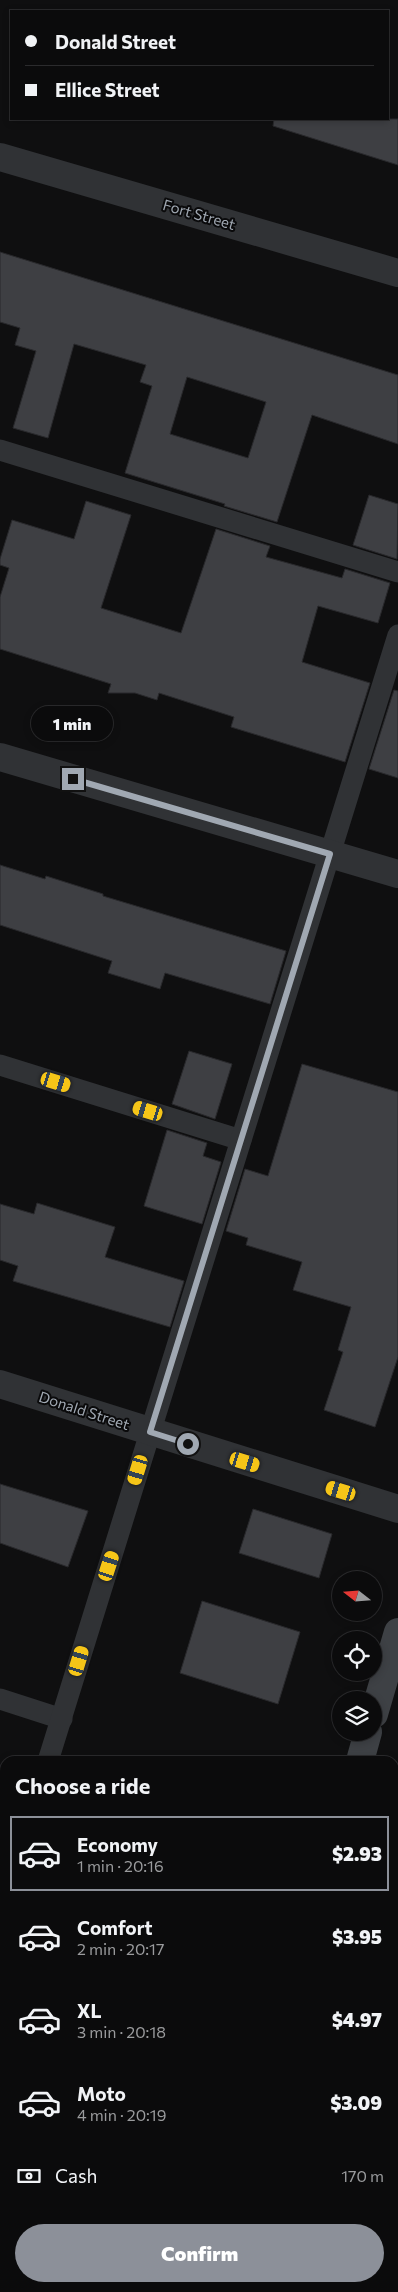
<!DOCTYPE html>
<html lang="en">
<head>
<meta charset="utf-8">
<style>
	:root { --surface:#0b0b0c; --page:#19191a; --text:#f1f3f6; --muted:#9a9b9d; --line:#2b2b2d; --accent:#8c9099 }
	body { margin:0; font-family:Commissioner,sans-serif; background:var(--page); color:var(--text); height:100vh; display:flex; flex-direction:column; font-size:19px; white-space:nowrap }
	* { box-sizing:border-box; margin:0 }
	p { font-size:16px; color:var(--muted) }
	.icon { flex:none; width:28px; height:28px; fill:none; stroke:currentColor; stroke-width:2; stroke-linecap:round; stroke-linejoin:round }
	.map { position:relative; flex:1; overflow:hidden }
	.panel { position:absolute; left:0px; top:1756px; width:399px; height:536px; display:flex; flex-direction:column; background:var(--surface); border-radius:15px 15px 0 0; box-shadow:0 2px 8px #0003,0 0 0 1px var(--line) }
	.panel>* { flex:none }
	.guide { position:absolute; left:10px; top:10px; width:379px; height:110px; border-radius:0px; box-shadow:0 2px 8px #0003,0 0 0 1px var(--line); display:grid; align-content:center; height:110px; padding:0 15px; background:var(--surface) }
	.needle { width:32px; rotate:287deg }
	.tools { position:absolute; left:332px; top:1571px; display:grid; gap:10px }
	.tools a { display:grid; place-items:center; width:50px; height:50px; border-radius:50%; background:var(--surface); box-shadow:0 2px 8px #0003,0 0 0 1px var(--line); font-size:25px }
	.end { position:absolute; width:22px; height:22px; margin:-11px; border:6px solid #a0a8b2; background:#111; box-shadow:0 0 0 2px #111 }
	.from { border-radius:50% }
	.bubble { position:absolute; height:35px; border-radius:18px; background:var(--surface); box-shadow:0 2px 8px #0003,0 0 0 1px var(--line); font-size:16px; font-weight:800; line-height:35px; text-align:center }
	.car { position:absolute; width:15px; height:30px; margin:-15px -8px; border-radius:6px; box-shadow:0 0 4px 1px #0007; background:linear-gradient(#f5c518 24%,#345 0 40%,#f5c518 0 76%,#345 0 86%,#f5c518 0) }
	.guide b { display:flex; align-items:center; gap:18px; height:48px; font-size:19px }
	.guide b+b { border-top:1px solid var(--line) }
	.guide i { width:12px; height:12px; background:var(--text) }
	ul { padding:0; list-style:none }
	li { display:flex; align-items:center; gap:15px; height:75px; margin:0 10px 8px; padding:0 5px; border:2px solid transparent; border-radius:0px }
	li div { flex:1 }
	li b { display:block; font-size:19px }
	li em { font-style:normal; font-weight:800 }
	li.current { border-color:var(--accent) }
	li>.icon { width:45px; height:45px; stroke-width:1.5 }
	h2 { padding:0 15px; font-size:22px; line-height:60px }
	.pay { display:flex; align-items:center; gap:12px; height:55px; padding:0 15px; font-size:19px }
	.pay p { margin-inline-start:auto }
	.button { display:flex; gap:10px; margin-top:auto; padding:10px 15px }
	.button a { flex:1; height:58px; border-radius:30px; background:var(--accent); color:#fff; font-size:20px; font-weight:800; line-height:58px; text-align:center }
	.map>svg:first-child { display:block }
	.built { fill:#1b1b1d }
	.building { fill:#3e3f43; stroke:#29292c; fill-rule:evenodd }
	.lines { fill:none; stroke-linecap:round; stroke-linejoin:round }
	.lane { stroke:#303235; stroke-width:21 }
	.street { stroke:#303235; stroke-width:28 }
	.secondary { stroke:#3e4145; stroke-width:28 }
	.route { stroke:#a0a8b2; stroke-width:6 }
	.labels { text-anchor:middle; stroke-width:4; stroke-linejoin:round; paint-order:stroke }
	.street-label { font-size:15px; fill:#a0a8b2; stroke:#0a0a0b }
</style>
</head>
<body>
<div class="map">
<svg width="398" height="2292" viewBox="0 0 398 2292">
	<rect width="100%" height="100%" fill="#0f0f10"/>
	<!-- built -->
	<polygon class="built" points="0,2041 5,2043 5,2288 156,2288 155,2292 0,2292"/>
	<!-- building -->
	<g class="building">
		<polygon points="274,119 398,119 398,165 273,126"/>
		<path d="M0 252 398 375V444L312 415 277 522 224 506 225 504 125 473 152 386 140 382 146 365 74 344 48 438 13 428 36 351 15 345 20 328 0 322ZM187 377 266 402 248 458 170 434Z"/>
		<polygon points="369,495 398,504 397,559 353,545"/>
		<polygon points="86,501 131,515 101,608 181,633 216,529 270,546 266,557 342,578 345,569 390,583 378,623 318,606 302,662 370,683 345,762 231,727 234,717 159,693 157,700 135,693 108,693 111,684 0,649 0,597 9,568 0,565 0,559 12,520 74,539"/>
		<polygon points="394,690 398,691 398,778 369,769"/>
		<polygon points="0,865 45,879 46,876 103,894 103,896 286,951 270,1004 165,973 160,989 108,973 112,961 0,925"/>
		<polygon points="189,1051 232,1064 215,1119 172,1104"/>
		<polygon points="302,1064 398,1092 398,1357 375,1427 324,1410 343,1352 338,1350 351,1307 293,1290 302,1262 246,1245 248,1238 226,1231 245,1169 268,1176"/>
		<polygon points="167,1130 207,1143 203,1156 221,1162 202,1224 144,1206"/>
		<polygon points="37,1203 115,1227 105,1257 184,1281 170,1327 13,1281 18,1266 0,1260 0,1204 34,1214"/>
		<polygon points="0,1484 88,1511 68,1567 0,1543"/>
		<polygon points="253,1509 332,1534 319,1578 239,1553"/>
		<polygon points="202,1601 300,1632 278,1704 180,1673"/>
	</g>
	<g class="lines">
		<!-- lane -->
		<g class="lane">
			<polyline points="0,450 398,572"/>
			<polyline points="0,1065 241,1140"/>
			<polyline points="0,1699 62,1719"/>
			<polyline points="48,1761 398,635"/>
			<polyline points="0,1917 5,1901"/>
		</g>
		<!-- street -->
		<g class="street">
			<polyline points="0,157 398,273"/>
			<polyline points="0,757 398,874"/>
			<polyline points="0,1384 398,1509"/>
			<polyline points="0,2001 5,2003"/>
		</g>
		<!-- secondary -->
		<g class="secondary">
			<polyline points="374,1714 398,1632"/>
			<polyline points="360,1761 368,1732"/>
			<polyline points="394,1928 398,1915"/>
			<polyline points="199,2292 201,2288"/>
			<polyline points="283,2292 284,2288"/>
		</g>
	</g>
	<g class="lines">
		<!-- route -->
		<polyline class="route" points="73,779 330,854 150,1432 188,1444"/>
	</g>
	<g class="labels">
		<!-- street labels -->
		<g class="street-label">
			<text transform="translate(199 215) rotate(16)" y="5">Fort Street</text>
			<text transform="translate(84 1411) rotate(18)" y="5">Donald Street</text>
		</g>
	</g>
</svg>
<div class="tools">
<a><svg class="needle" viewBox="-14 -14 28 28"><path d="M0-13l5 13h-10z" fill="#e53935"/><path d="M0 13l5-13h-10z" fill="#9a9b9d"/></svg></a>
<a><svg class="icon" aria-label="locate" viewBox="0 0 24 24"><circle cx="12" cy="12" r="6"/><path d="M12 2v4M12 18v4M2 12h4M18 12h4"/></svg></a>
<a><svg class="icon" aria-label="layers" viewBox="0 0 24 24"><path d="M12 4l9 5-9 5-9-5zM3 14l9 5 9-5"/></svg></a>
</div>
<i class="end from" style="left:188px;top:1444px"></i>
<i class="end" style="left:73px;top:779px"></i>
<div class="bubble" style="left:31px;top:706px;width:82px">1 min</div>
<i class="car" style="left:56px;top:1082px;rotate:107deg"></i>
<i class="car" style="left:148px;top:1111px;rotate:287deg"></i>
<i class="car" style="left:245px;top:1462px;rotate:107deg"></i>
<i class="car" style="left:138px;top:1470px;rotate:197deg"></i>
<i class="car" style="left:341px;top:1491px;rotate:287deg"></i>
<i class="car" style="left:109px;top:1566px;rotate:18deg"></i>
<i class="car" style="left:79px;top:1661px;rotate:17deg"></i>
<div class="guide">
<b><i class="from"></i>Donald Street</b>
<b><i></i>Ellice Street</b>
</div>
<section class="panel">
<h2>Choose a ride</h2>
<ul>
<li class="current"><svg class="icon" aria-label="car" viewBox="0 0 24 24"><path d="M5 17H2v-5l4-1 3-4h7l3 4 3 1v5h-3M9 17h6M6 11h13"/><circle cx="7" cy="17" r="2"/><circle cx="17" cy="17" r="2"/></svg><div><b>Economy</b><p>1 min · 20:16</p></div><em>$2.93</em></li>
<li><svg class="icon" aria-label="car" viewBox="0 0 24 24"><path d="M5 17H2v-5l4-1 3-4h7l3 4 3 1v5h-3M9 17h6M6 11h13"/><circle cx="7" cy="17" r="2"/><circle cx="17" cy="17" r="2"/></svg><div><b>Comfort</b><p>2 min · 20:17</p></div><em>$3.95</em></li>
<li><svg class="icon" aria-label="car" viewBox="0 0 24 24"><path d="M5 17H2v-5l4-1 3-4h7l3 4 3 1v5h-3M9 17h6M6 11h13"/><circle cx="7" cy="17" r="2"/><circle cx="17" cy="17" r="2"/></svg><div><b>XL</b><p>3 min · 20:18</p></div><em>$4.97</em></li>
<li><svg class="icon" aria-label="car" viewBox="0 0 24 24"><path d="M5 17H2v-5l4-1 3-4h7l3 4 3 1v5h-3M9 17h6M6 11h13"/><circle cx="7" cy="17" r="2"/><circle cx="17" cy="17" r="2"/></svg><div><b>Moto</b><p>4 min · 20:19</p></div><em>$3.09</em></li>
</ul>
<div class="pay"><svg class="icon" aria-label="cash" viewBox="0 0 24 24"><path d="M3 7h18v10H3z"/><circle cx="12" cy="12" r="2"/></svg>Cash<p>170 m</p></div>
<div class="button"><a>Confirm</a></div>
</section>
</div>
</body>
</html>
